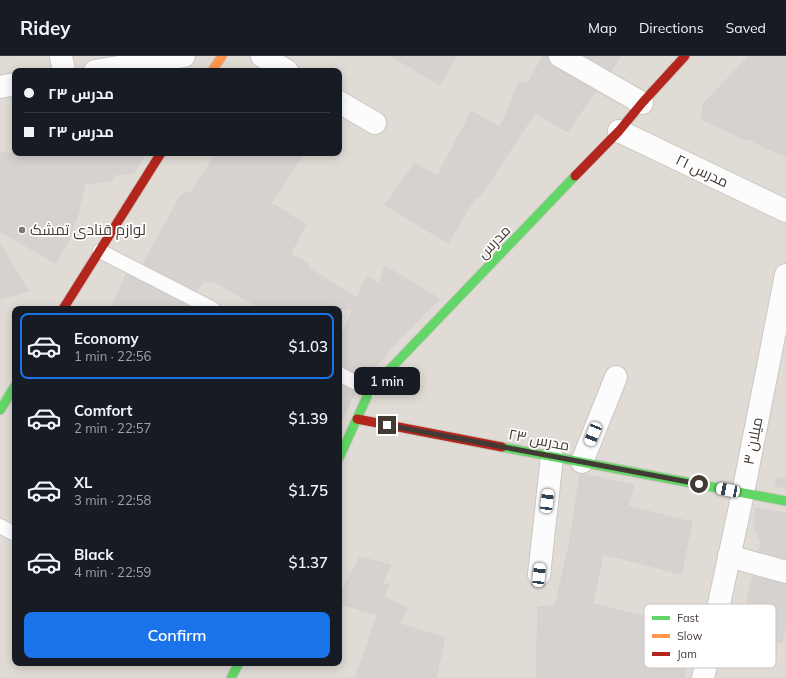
<!DOCTYPE html>
<html lang="en">
<head>
<meta charset="utf-8">
<style>
	:root { --surface:#171b24; --page:#20242c; --text:#f1f3f6; --muted:#9ea1a6; --line:#363941; --accent:#1a73e8 }
	body { margin:0; font-family:Mulish,Cairo,sans-serif; background:var(--page); color:var(--text); height:100vh; display:flex; flex-direction:column; font-size:15px; white-space:nowrap }
	* { box-sizing:border-box; margin:0 }
	p { font-size:13px; color:var(--muted) }
	.icon { flex:none; width:22px; height:22px; fill:none; stroke:currentColor; stroke-width:2; stroke-linecap:round; stroke-linejoin:round }
	.map { position:relative; flex:1; overflow:hidden }
	.drawer { position:absolute; left:12px; top:250px; width:330px; height:360px; display:flex; flex-direction:column; background:var(--surface); border-radius:8px; box-shadow:0 2px 10px #0003 }
	.drawer>* { flex:none }
	.top-card { position:absolute; left:12px; top:12px; width:330px; height:88px; border-radius:8px; box-shadow:0 2px 10px #0003; display:grid; align-content:center; height:88px; padding:0 12px; background:var(--surface) }
	.end { position:absolute; width:18px; height:18px; margin:-9px; border:5px solid #433a35; background:#fff; box-shadow:0 0 0 2px #fff }
	.from { border-radius:50% }
	.bubble { position:absolute; height:28px; border-radius:8px; background:var(--surface); box-shadow:0 2px 10px #0003; font-size:13px; font-weight:600; line-height:28px; text-align:center }
	.car { position:absolute; width:12px; height:24px; margin:-12px -6px; border-radius:5px; box-shadow:0 0 3px 1px #0007; background:linear-gradient(#fff 24%,#345 0 40%,#fff 0 76%,#345 0 86%,#fff 0) }
	.top-card b { display:flex; align-items:center; gap:14px; height:38px; font-size:15px }
	.top-card b+b { border-top:1px solid var(--line) }
	.top-card i { width:10px; height:10px; background:var(--text) }
	ul { padding:7px 0 0; list-style:none }
	li { display:flex; align-items:center; gap:12px; height:66px; margin:0 8px 6px; padding:0 4px; border:2px solid transparent; border-radius:8px }
	li div { flex:1 }
	li b { display:block; font-size:15px }
	li em { font-style:normal; font-weight:600 }
	li.selected { border-color:var(--accent) }
	li>.icon { width:36px; height:36px; stroke-width:1.5 }
	.primary-button { display:flex; gap:8px; margin-top:auto; padding:8px 12px }
	.primary-button a { flex:1; height:46px; border-radius:8px; background:var(--accent); color:#fff; font-size:16px; font-weight:600; line-height:46px; text-align:center }
	header { display:flex; align-items:center; gap:24px; box-sizing:border-box; height:56px; padding:0 20px; background:var(--surface); border-bottom:1px solid var(--line) }
	header strong { font-size:19px }
	nav { display:flex; gap:22px; margin-inline-start:auto; font-size:14px }
	.map>svg:first-child { display:block }
	.residential { fill:#e1dbd6; fill-rule:evenodd }
	.building { fill:#d6d2cf; stroke:#d6d1ce }
	.lines { fill:none; stroke-linecap:round; stroke-linejoin:round }
	.lane-casing { stroke:#cac7c4; stroke-width:16 }
	.street-casing { stroke:#cac7c4; stroke-width:24 }
	.fast-casing { stroke:#cec7c1; stroke-width:11 }
	.slow-casing { stroke:#cec7c1; stroke-width:11 }
	.jam-casing { stroke:#cec7c1; stroke-width:11 }
	.lane { stroke:#fcfcfc; stroke-width:14 }
	.street { stroke:#fcfcfc; stroke-width:22 }
	.fast { stroke:#63d668; stroke-width:9 }
	.slow { stroke:#ff974d; stroke-width:9 }
	.jam { stroke:#b3261e; stroke-width:9 }
	.route { stroke:#433a35; stroke-width:5 }
	.poi-dot { fill:#7f7874; stroke:#fff; stroke-width:1.5 }
	.labels { text-anchor:middle; stroke-width:3.5; stroke-linejoin:round; paint-order:stroke }
	.street-label { font-size:15px; fill:#433a35; stroke:#fff }
	.poi-label { font-size:15px; fill:#433a35; stroke:#fff; text-anchor:start }
	.key { fill:#fff; stroke:#c7c4c2; stroke-width:1 }
	.key-label { font-size:11px; fill:#433a35 }
</style>
</head>
<body>
<header>
<strong>Ridey</strong>
<nav><a>Map</a><a>Directions</a><a>Saved</a></nav>
</header>
<div class="map">
<svg width="786" height="622" viewBox="0 0 786 622">
	<rect width="100%" height="100%" fill="#eeebe8"/>
	<!-- residential -->
	<path class="residential" d="M0 0H786V622H0ZM15 15H339V97H15ZM15 253H339V607H15Z"/>
	<!-- building -->
	<g class="building">
		<polygon points="391,0 457,0 440,29"/>
		<polygon points="543,0 548,0 549,6 554,11 596,35 567,76 535,57 479,142 476,140 448,187 385,149 415,107 437,120 472,55 500,72 519,27 528,27"/>
		<polygon points="585,0 621,0 611,15"/>
		<polygon points="749,0 786,0 786,101 747,83 746,84 701,63 704,47"/>
		<polygon points="0,97 146,97 134,117 113,119 113,124 85,128 78,158 68,186 55,207 0,175"/>
		<polygon points="217,97 304,97 271,147 306,169 290,198 309,208 307,211 357,242 367,220 379,228 385,210 440,243 391,292 386,299 365,322 339,310 339,285 353,253 262,253 212,224 210,227 204,224 197,235 143,208 181,139 191,136"/>
		<polygon points="0,188 29,235 0,243"/>
		<polygon points="126,218 189,250 187,253 111,253"/>
		<polygon points="339,328 355,336 339,371"/>
		<polygon points="580,418 634,429 628,450 692,466 681,518 603,498 593,548 697,572 684,622 536,622 538,551 555,550 569,490"/>
		<polygon points="777,422 786,423 786,432 775,430"/>
		<polygon points="755,452 786,457 786,503 759,495 762,485 758,484 759,477 755,474"/>
		<polygon points="360,501 391,509 382,528 389,528 376,558 339,548 339,540"/>
		<polygon points="753,520 786,528 786,569 782,587 739,577"/>
		<polygon points="384,541 407,552 400,568 445,582 436,622 355,622"/>
	</g>
	<g class="lines">
		<defs>
			<g id="lane">
				<polyline points="100,195 213,253"/>
				<polyline points="339,318 370,334"/>
				<polyline points="0,470 15,478"/>
			</g>
			<g id="street">
				<polyline points="61,0 64,15"/>
				<polyline points="262,0 287,15"/>
				<polyline points="560,0 642,47"/>
				<polyline points="95,15 184,0"/>
				<polyline points="0,31 15,28"/>
				<polyline points="339,46 375,67"/>
				<polyline points="619,75 786,155"/>
				<polyline points="582,406 616,321"/>
				<polyline points="729,500 786,516"/>
				<polyline points="539,519 552,401"/>
				<polyline points="703,622 743,437 786,219"/>
			</g>
			<g id="fast">
				<polyline points="0,354 15,330"/>
				<polyline points="502,391 786,445"/>
				<polyline points="339,402 370,334 575,120"/>
				<polyline points="231,622 239,607"/>
			</g>
			<polyline id="slow" points="212,15 222,0"/>
			<g id="jam">
				<polyline points="575,120 619,75 642,47 685,0"/>
				<polyline points="63,253 161,97"/>
				<polyline points="357,363 502,391"/>
			</g>
		</defs>
		<!-- lane casing -->
		<use href="#lane" class="lane-casing"/>
		<!-- street casing -->
		<use href="#street" class="street-casing"/>
		<!-- fast casing -->
		<use href="#fast" class="fast-casing"/>
		<!-- slow casing -->
		<use href="#slow" class="slow-casing"/>
		<!-- jam casing -->
		<use href="#jam" class="jam-casing"/>
		<!-- lane -->
		<use href="#lane" class="lane"/>
		<!-- street -->
		<use href="#street" class="street"/>
		<!-- fast -->
		<use href="#fast" class="fast"/>
		<!-- slow -->
		<use href="#slow" class="slow"/>
		<!-- jam -->
		<use href="#jam" class="jam"/>
	</g>
	<g class="lines">
		<!-- route -->
		<polyline class="route" points="387,369 699,428"/>
	</g>
	<!-- markers -->
	<circle class="poi-dot" cx="22" cy="174" r="4"/>
	<g class="labels">
		<!-- street labels -->
		<g class="street-label">
			<text transform="translate(702 115) rotate(26)" y="5">مدرس ۲۱</text>
			<text transform="translate(494 186) rotate(-46)" y="5">مدرس</text>
			<text transform="translate(539 384) rotate(11)" y="5">مدرس ۲۳</text>
			<text transform="translate(753 385) rotate(-79)" y="5">میلان ۳</text>
		</g>
		<!-- poi labels -->
		<g class="poi-label">
			<text x="30" y="179">لوازم قنادی تمشک</text>
		</g>
	</g>
	<!-- legend -->
	<rect x="644" y="548" width="132" height="64" rx="6" class="key"/>
	<rect x="652" y="560" width="18" height="4" fill="#63d668"/>
	<rect x="652" y="578" width="18" height="4" fill="#ff974d"/>
	<rect x="652" y="596" width="18" height="4" fill="#b3261e"/>
	<g class="key-label">
		<text x="677" y="566">Fast</text>
		<text x="677" y="584">Slow</text>
		<text x="677" y="602">Jam</text>
	</g>
</svg>
<i class="end from" style="left:699px;top:428px"></i>
<i class="end" style="left:387px;top:369px"></i>
<div class="bubble" style="left:354px;top:311px;width:66px">1 min</div>
<i class="car" style="left:593px;top:378px;rotate:202deg"></i>
<i class="car" style="left:728px;top:434px;rotate:281deg"></i>
<i class="car" style="left:547px;top:445px;rotate:7deg"></i>
<i class="car" style="left:539px;top:519px;rotate:6deg"></i>
<div class="top-card">
<b><i class="from"></i>مدرس ۲۳</b>
<b><i></i>مدرس ۲۳</b>
</div>
<section class="drawer">
<ul>
<li class="selected"><svg class="icon" aria-label="car" viewBox="0 0 24 24"><path d="M5 17H2v-5l4-1 3-4h7l3 4 3 1v5h-3M9 17h6M6 11h13"/><circle cx="7" cy="17" r="2"/><circle cx="17" cy="17" r="2"/></svg><div><b>Economy</b><p>1 min · 22:56</p></div><em>$1.03</em></li>
<li><svg class="icon" aria-label="car" viewBox="0 0 24 24"><path d="M5 17H2v-5l4-1 3-4h7l3 4 3 1v5h-3M9 17h6M6 11h13"/><circle cx="7" cy="17" r="2"/><circle cx="17" cy="17" r="2"/></svg><div><b>Comfort</b><p>2 min · 22:57</p></div><em>$1.39</em></li>
<li><svg class="icon" aria-label="car" viewBox="0 0 24 24"><path d="M5 17H2v-5l4-1 3-4h7l3 4 3 1v5h-3M9 17h6M6 11h13"/><circle cx="7" cy="17" r="2"/><circle cx="17" cy="17" r="2"/></svg><div><b>XL</b><p>3 min · 22:58</p></div><em>$1.75</em></li>
<li><svg class="icon" aria-label="car" viewBox="0 0 24 24"><path d="M5 17H2v-5l4-1 3-4h7l3 4 3 1v5h-3M9 17h6M6 11h13"/><circle cx="7" cy="17" r="2"/><circle cx="17" cy="17" r="2"/></svg><div><b>Black</b><p>4 min · 22:59</p></div><em>$1.37</em></li>
</ul>
<div class="primary-button"><a>Confirm</a></div>
</section>
</div>
</body>
</html>
